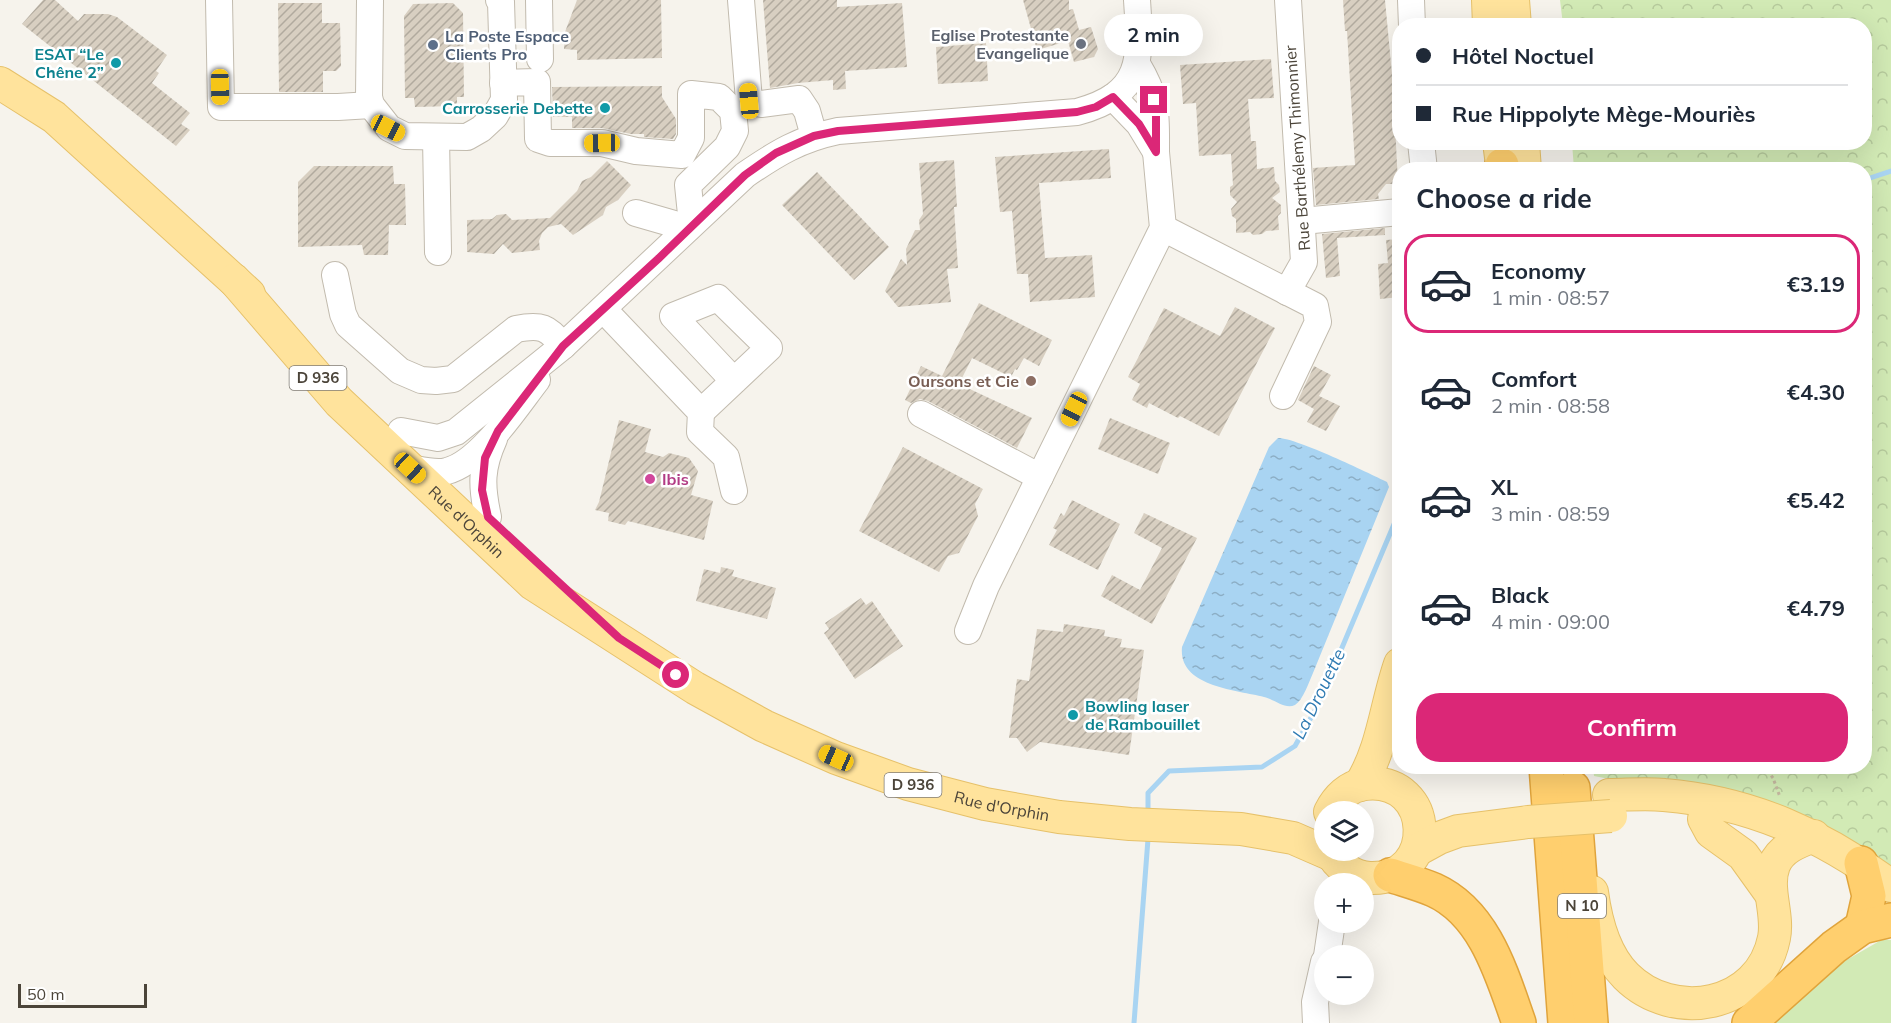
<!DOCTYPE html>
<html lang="en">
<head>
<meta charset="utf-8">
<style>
	:root { --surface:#fff; --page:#f2f2f3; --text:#1f2937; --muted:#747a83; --line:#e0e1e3; --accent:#db2777 }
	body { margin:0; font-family:Mulish,sans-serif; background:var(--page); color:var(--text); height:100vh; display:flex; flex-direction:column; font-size:22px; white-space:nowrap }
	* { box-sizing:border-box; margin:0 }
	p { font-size:20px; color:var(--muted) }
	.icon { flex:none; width:33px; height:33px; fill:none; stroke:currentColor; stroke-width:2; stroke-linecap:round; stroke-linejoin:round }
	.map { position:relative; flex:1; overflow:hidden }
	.details { position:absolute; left:1392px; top:162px; width:480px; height:612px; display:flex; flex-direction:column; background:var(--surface); border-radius:24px; box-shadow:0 6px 24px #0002 }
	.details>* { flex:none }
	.top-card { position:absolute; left:1392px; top:18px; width:480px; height:132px; border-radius:24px; box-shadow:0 6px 24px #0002; display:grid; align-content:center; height:132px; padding:0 24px; background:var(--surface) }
	.fabs { position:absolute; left:1314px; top:801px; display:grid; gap:12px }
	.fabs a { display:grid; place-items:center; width:60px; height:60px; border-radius:50%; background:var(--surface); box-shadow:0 6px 24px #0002; font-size:30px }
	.scale { position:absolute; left:18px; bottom:15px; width:129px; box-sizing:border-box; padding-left:6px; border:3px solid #4b4439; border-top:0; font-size:16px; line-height:21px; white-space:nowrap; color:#4b4439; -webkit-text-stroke:4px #fff; paint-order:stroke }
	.end { position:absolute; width:27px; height:27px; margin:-14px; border:8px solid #db2777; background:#fff; box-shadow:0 0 0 3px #fff }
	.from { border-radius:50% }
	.bubble { position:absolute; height:42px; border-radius:21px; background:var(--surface); box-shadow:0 6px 24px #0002; font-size:20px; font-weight:700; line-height:42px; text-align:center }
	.car { position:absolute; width:18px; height:36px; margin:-18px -9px; border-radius:8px; box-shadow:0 0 4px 2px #0007; background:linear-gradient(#f5c518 24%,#345 0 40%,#f5c518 0 76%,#345 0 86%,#f5c518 0) }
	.top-card b { display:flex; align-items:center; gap:21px; height:57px; font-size:22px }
	.top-card b+b { border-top:2px solid var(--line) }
	.top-card i { width:15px; height:15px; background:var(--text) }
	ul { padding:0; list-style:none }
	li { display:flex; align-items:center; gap:18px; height:99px; margin:0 12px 9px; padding:0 12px; border:3px solid transparent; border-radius:24px }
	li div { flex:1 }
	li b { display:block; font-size:22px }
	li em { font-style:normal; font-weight:700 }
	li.current { border-color:var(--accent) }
	li>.icon { width:54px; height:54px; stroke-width:1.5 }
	h2 { padding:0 24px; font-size:27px; line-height:72px }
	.cta { display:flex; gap:12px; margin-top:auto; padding:12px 24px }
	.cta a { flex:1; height:69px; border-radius:24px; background:var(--accent); color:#fff; font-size:24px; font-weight:700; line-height:69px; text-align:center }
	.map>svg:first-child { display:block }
	.grass { fill:#d2eab5 }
	.forest { fill:url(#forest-crowns) }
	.water { fill:url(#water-ripples) }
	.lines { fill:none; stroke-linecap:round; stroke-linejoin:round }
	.stream { stroke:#a9d4f2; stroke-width:5 }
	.building { fill:url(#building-hatch) }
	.minor-casing { stroke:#c2bbae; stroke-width:28 }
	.major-casing { stroke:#e6c16a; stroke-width:34 }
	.highway-casing { stroke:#e0a43c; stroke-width:36 }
	.path { stroke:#c4b79f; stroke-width:3; stroke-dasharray:3 3; stroke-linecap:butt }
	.minor { stroke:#fff; stroke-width:26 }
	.major { stroke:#ffe39c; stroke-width:32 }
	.highway { stroke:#ffcf6e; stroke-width:33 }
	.major-bridge-casing { stroke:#e6c16a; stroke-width:34; stroke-linecap:butt }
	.major-bridge { stroke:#ffe39c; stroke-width:32 }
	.route { stroke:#db2777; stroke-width:8 }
	.worship-dot { fill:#6b7280; stroke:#fff; stroke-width:2 }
	.service-dot { fill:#5c6f8a; stroke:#fff; stroke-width:2 }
	.culture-dot { fill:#0f9aa8; stroke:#fff; stroke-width:2 }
	.education-dot { fill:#8d6e63; stroke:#fff; stroke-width:2 }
	.hotel-dot { fill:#d1479c; stroke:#fff; stroke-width:2 }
	.labels { text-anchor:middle; stroke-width:5; stroke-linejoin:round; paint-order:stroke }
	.shield { fill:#fff; stroke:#817c74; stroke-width:1.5 }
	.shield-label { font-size:15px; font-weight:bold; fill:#4b4439 }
	.worship-label { font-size:16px; font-weight:bold; fill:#5b616d; stroke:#fff; text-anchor:end }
	.service-label { font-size:16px; font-weight:bold; fill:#4e5e75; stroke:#fff; text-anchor:start }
	.culture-label { font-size:16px; font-weight:bold; fill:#0d838f; stroke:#fff; text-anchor:end }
	.street-label { font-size:16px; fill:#4b4439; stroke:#fff }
	.education-label { font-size:16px; font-weight:bold; fill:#785e54; stroke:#fff; text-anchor:end }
	.hotel-label { font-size:16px; font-weight:bold; fill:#b23c85; stroke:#fff; text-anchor:start }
	.water-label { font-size:18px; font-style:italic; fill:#2e7ab2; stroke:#fff }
</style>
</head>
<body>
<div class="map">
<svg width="1891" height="1023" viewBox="0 0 1891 1023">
	<defs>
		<pattern id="forest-crowns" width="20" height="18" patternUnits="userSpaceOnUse" patternTransform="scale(1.5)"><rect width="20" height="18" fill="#d2eab5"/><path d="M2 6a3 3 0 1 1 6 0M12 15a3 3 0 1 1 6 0" fill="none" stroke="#b6ca9c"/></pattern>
		<pattern id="water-ripples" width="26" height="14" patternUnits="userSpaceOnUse" patternTransform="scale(1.5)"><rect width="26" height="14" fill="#a9d4f2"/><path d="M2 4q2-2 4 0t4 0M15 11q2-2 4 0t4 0" fill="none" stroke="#8caec5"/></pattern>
		<pattern id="building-hatch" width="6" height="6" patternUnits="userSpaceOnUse" patternTransform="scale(1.5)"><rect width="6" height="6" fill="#d8cfc1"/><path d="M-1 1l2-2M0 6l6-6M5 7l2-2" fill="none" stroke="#b1aa9e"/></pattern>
	</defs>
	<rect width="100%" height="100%" fill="#f6f3ec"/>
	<!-- grass -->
	<polygon class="grass" points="1883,939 1891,940 1891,1023 1774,1023 1836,966"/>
	<!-- forest -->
	<polygon class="forest" points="1560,0 1891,0 1891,876 1819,820 1594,776 1593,767 1864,766 1864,170 1574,169 1572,143 1864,142 1864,26 1563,25"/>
	<!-- water -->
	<path class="water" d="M1278 438C1294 437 1369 473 1387 482L1389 487 1313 673C1309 682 1303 700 1295 705 1285 710 1274 699 1264 697 1237 690 1178 687 1182 647L1269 447Z"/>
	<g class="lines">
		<!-- stream -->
		<g class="stream">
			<polyline points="1864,180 1891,171"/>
			<polyline points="1148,809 1148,793 1169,771 1262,767 1295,746 1317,707 1400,510"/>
			<polyline points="1134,1023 1148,839"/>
		</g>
	</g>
	<!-- building -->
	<g class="building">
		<polygon points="43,0 55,0 78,21 84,14 108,14 117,17 167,55 156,71 159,73 152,83 190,113 181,124 190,130 176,146 22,24"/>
		<polygon points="577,0 661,0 662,58 577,60 577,50 564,49 565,32"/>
		<polygon points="763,0 837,0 837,7 902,3 907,67 845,71 846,89 833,90 833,80 798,83 770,88"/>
		<polygon points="1023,0 1069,0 1069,10 1073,9 1079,30 1091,27 1098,49 1094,57 1074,62 1068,41 1037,50"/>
		<polygon points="1343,0 1385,0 1393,85 1398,184 1386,184 1378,194 1379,199 1316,205 1313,168 1355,165 1347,31 1345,31"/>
		<polygon points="278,3 322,3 322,23 340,23 341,66 336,71 323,71 323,92 279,92"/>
		<polygon points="453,3 463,13 464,97 457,97 457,106 415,107 414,98 405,98 404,16 413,4"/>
		<polygon points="986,43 988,81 938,84 936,47"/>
		<polygon points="1271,59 1274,98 1248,99 1251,141 1256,141 1257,169 1274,167 1275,181 1279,185 1280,192 1272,198 1281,205 1281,213 1278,216 1279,230 1266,231 1262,234 1253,235 1250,232 1236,233 1236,219 1232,216 1231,209 1237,202 1230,195 1230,187 1233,185 1231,154 1199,156 1196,103 1183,104 1180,65"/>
		<polygon points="662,86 662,97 676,119 676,134 673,139 644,137 644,134 631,134 602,128 572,128 572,117 553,117 552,87"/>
		<polygon points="1109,149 1111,178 1039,183 1045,258 1092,255 1095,297 1030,302 1028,274 1017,274 1012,211 1000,212 995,157"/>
		<polygon points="954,160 957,207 954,207 958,268 947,269 951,302 898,307 885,291 901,259 907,265 906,249 915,230 920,230 919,220 923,214 919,163"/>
		<polygon points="607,161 631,185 618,200 606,207 603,215 573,235 561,224 548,227 542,233 539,241 540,250 512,253 503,244 494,254 467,252 467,220 492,219 497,215 506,214 512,220 550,218 577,191 582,181 591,177"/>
		<polygon points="314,166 393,166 394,184 405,184 406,225 389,225 388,255 364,255 362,245 298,247 298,182"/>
		<polygon points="817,172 889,247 854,280 782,205"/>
		<polygon points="1385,228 1385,235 1337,238 1340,276 1326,278 1322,234"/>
		<polygon points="1400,239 1400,297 1380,299 1378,264 1388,263 1386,240"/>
		<polygon points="979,303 1052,340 1039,366 1024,358 1017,370 1015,369 1011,377 972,358 959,384 1032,418 1017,448 928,401 920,399 911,403 905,400 921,366 942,376"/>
		<polygon points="1235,307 1275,328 1219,436 1180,416 1178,418 1149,403 1147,408 1132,400 1140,384 1128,377 1164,308 1220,336"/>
		<polygon points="1314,366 1331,375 1319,396 1340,406 1326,431 1307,422 1314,409 1298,400"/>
		<polygon points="1110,418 1170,443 1158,474 1098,449"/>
		<polygon points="619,420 651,429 645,452 663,457 669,453 689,458 698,471 691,495 713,501 704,540 628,521 625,525 608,521 609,513 595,510 599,502"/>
		<polygon points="903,447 983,489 975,504 978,516 959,553 948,556 939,572 859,531"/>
		<polygon points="1072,500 1120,524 1098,570 1049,545 1057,530 1053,528 1061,513 1064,516"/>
		<polygon points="1144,513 1197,538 1152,624 1101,596 1112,575 1140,590 1162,548 1134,533"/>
		<polygon points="721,567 734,570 732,576 776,588 767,619 696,601 704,569 720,573"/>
		<polygon points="861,598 866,605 872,601 903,646 855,679 824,633 829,629 825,623"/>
		<polygon points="1064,624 1105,630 1104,636 1122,639 1120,647 1144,650 1129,755 1040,742 1027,752 1017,738 1009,738 1017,679 1029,681 1037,629 1063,632"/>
	</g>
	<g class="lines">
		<defs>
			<g id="minor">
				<polyline points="219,0 221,107 338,107 371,105"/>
				<polyline points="370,0 369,97 371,105 389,128 405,136 467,137 481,129 495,116 504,100 501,2 499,0"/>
				<polyline points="539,0 540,59"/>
				<polyline points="741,0 749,101 761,104 799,99 807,111 814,136"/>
				<polyline points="1411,0 1412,26"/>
				<polyline points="503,83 537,82 538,139 550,143 602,143 636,151 682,155 691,138 691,94 719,97 733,111 735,131 727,147 688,185 692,224"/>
				<path d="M1113 97 1139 124 1156 152C1156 112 1158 99 1137 64"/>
				<polyline points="436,137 438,252"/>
				<polyline points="1421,142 1424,170"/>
				<polyline points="636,213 688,228"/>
				<polyline points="1302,221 1400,212"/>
				<polyline points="1163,228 1315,306 1318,322 1283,396"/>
				<path d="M335 275 343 314 348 325 400 371 421 380 436 381 453 379 516 329C541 324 548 327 563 346"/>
				<polyline points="1287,292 1304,262 1288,0"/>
				<polyline points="603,309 701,412 700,432 726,457 734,491"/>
				<polyline points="701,412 769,348 718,298 673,316 734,381"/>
				<polyline points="921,414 1040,477"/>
				<path d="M401 431 438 438 456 432 563 346 745 175C777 153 800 139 838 131L1077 112C1144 94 1141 59 1137 0"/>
				<path d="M410 468C421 470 436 474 447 471 480 463 516 407 537 380"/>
				<path d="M488 517C481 485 481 468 494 439"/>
				<polyline points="968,631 986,586 1163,228 1156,152"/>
				<polyline points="1327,956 1332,922"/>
				<polyline points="1316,1023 1315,1002 1324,962"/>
			</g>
			<g id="major">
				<polyline points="1488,0 1489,26"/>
				<polyline points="1513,0 1515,26"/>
				<polyline points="0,83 54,117 249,294"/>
				<polyline points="1523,142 1525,170"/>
				<polyline points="1499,170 1502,165 1499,142"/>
				<path id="s1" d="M234 280 339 402 533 584 695 688 764 726 836 758 908 784 985 804 1059 817 1130 824 1241 829 1293 838 1332 855"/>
				<path d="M1360 785C1383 749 1386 704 1400 664"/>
				<path d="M1609 795C1627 795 1646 793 1664 795 1750 802 1823 835 1891 886"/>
				<path d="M1330 812C1337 798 1349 786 1365 784 1436 776 1438 881 1370 878 1353 877 1337 866 1330 850"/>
				<polyline points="1704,819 1711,832 1743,855 1771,894"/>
				<polyline points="1417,850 1439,838 1458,831 1528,822"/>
				<path d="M1592 892C1596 922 1604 954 1626 976 1673 1023 1760 1008 1774 938 1779 914 1765 888 1774 865 1781 848 1798 842 1814 836"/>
			</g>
			<g id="highway">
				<polyline points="1502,165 1502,170"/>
				<polyline points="1546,766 1565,1023"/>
				<polyline points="1573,788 1591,1023"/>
				<polyline points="1861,863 1869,896 1862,927"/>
				<path d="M1390 875C1405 880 1420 884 1434 890 1485 913 1502 975 1519 1023"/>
				<polyline points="1749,1023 1834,947 1862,927 1891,920"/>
			</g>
		</defs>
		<!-- minor casing -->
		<use href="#minor" class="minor-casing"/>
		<!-- major casing -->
		<use href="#major" class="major-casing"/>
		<!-- highway casing -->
		<use href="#highway" class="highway-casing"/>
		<!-- path -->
		<polyline class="path" points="1764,766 1773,778 1780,797"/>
		<!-- minor -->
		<use href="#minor" class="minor"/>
		<!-- major -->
		<use href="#major" class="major"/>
		<!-- highway -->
		<use href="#highway" class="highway"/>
		<defs>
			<polyline id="major-bridge" points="1528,822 1611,816"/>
		</defs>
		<!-- major-bridge casing -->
		<use href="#major-bridge" class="major-bridge-casing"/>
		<!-- major-bridge -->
		<use href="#major-bridge" class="major-bridge"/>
	</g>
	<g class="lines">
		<!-- route -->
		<polyline class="route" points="676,675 619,638 488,517 482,490 485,458 498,431 563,346 658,259 745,175 776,153 814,136 838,131 1077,112 1096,107 1113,97 1139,124 1156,152 1156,112 1154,100"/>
	</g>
	<!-- markers -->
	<circle class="worship-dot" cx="1081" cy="44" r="6"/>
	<circle class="service-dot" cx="433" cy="45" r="6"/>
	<g class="culture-dot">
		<circle cx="116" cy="63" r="6"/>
		<circle cx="605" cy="108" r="6"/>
		<circle cx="1073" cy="715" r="6"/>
	</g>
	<circle class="education-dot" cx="1031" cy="381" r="6"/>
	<circle class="hotel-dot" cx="650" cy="479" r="6"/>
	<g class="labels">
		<!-- shield labels -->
		<g class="shield">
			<rect x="289.5" y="366" width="57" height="24" rx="4.5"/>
			<rect x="884.5" y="773" width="57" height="24" rx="4.5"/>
			<rect x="1558" y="894" width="48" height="24" rx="4.5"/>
		</g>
		<g class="shield-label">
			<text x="318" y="383">D 936</text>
			<text x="913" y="790">D 936</text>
			<text x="1582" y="911">N 10</text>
		</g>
		<!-- worship labels -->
		<g class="worship-label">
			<text x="1069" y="41">Eglise Protestante<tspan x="1069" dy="18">Evangelique</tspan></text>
		</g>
		<!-- service labels -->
		<g class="service-label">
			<text x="445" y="42">La Poste Espace<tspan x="445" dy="18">Clients Pro</tspan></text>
		</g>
		<!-- culture labels -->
		<g class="culture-label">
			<text x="104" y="60">ESAT “Le<tspan x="104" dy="18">Chêne 2”</tspan></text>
			<text x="593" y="114">Carrosserie Debette</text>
			<text x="1085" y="712" text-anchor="start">Bowling laser<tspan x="1085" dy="18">de Rambouillet</tspan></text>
		</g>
		<!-- street labels -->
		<g class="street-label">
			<text transform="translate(1297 148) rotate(-94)" y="6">Rue Barthélemy Thimonnier</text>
			<text dy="6" stroke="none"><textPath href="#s1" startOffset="336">Rue d'Orphin</textPath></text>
			<text dy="6" stroke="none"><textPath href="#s1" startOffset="950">Rue d'Orphin</textPath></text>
		</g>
		<!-- education labels -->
		<g class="education-label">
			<text x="1019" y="387">Oursons et Cie</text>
		</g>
		<!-- hotel labels -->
		<g class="hotel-label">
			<text x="662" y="485">Ibis</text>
		</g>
		<!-- water labels -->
		<g class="water-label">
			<text transform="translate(1319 694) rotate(-64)" y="6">La Drouette</text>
		</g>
	</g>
</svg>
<div class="fabs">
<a><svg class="icon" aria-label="layers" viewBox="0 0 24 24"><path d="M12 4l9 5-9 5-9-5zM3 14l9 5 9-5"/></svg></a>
<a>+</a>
<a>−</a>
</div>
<div class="scale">50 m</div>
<i class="end from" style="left:676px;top:675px"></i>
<i class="end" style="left:1154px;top:100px"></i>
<div class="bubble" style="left:1104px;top:14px;width:99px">2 min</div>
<i class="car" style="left:220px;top:87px;rotate:179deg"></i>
<i class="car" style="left:749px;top:101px;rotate:355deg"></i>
<i class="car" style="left:388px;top:128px;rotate:117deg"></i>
<i class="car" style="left:602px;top:143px;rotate:269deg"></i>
<i class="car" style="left:1074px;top:409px;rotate:206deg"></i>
<i class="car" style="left:410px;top:468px;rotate:133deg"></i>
<i class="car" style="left:836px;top:758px;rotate:294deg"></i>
<div class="top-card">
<b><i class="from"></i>Hôtel Noctuel</b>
<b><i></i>Rue Hippolyte Mège-Mouriès</b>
</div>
<section class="details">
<h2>Choose a ride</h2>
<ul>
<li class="current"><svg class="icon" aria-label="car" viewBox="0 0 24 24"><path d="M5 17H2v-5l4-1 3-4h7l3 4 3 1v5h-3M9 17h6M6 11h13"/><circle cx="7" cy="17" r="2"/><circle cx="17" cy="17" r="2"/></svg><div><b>Economy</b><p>1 min · 08:57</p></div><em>€3.19</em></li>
<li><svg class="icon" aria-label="car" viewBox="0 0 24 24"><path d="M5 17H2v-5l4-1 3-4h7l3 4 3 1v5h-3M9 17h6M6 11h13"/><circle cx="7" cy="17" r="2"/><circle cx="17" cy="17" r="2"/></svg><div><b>Comfort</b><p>2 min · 08:58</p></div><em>€4.30</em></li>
<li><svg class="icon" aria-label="car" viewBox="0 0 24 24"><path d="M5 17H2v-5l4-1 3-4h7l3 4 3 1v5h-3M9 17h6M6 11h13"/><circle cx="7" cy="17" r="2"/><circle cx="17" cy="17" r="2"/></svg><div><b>XL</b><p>3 min · 08:59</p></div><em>€5.42</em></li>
<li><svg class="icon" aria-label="car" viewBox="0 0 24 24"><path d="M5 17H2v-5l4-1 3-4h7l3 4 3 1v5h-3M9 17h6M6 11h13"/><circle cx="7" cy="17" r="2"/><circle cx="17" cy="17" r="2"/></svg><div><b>Black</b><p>4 min · 09:00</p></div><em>€4.79</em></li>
</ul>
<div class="cta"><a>Confirm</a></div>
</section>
</div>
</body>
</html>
